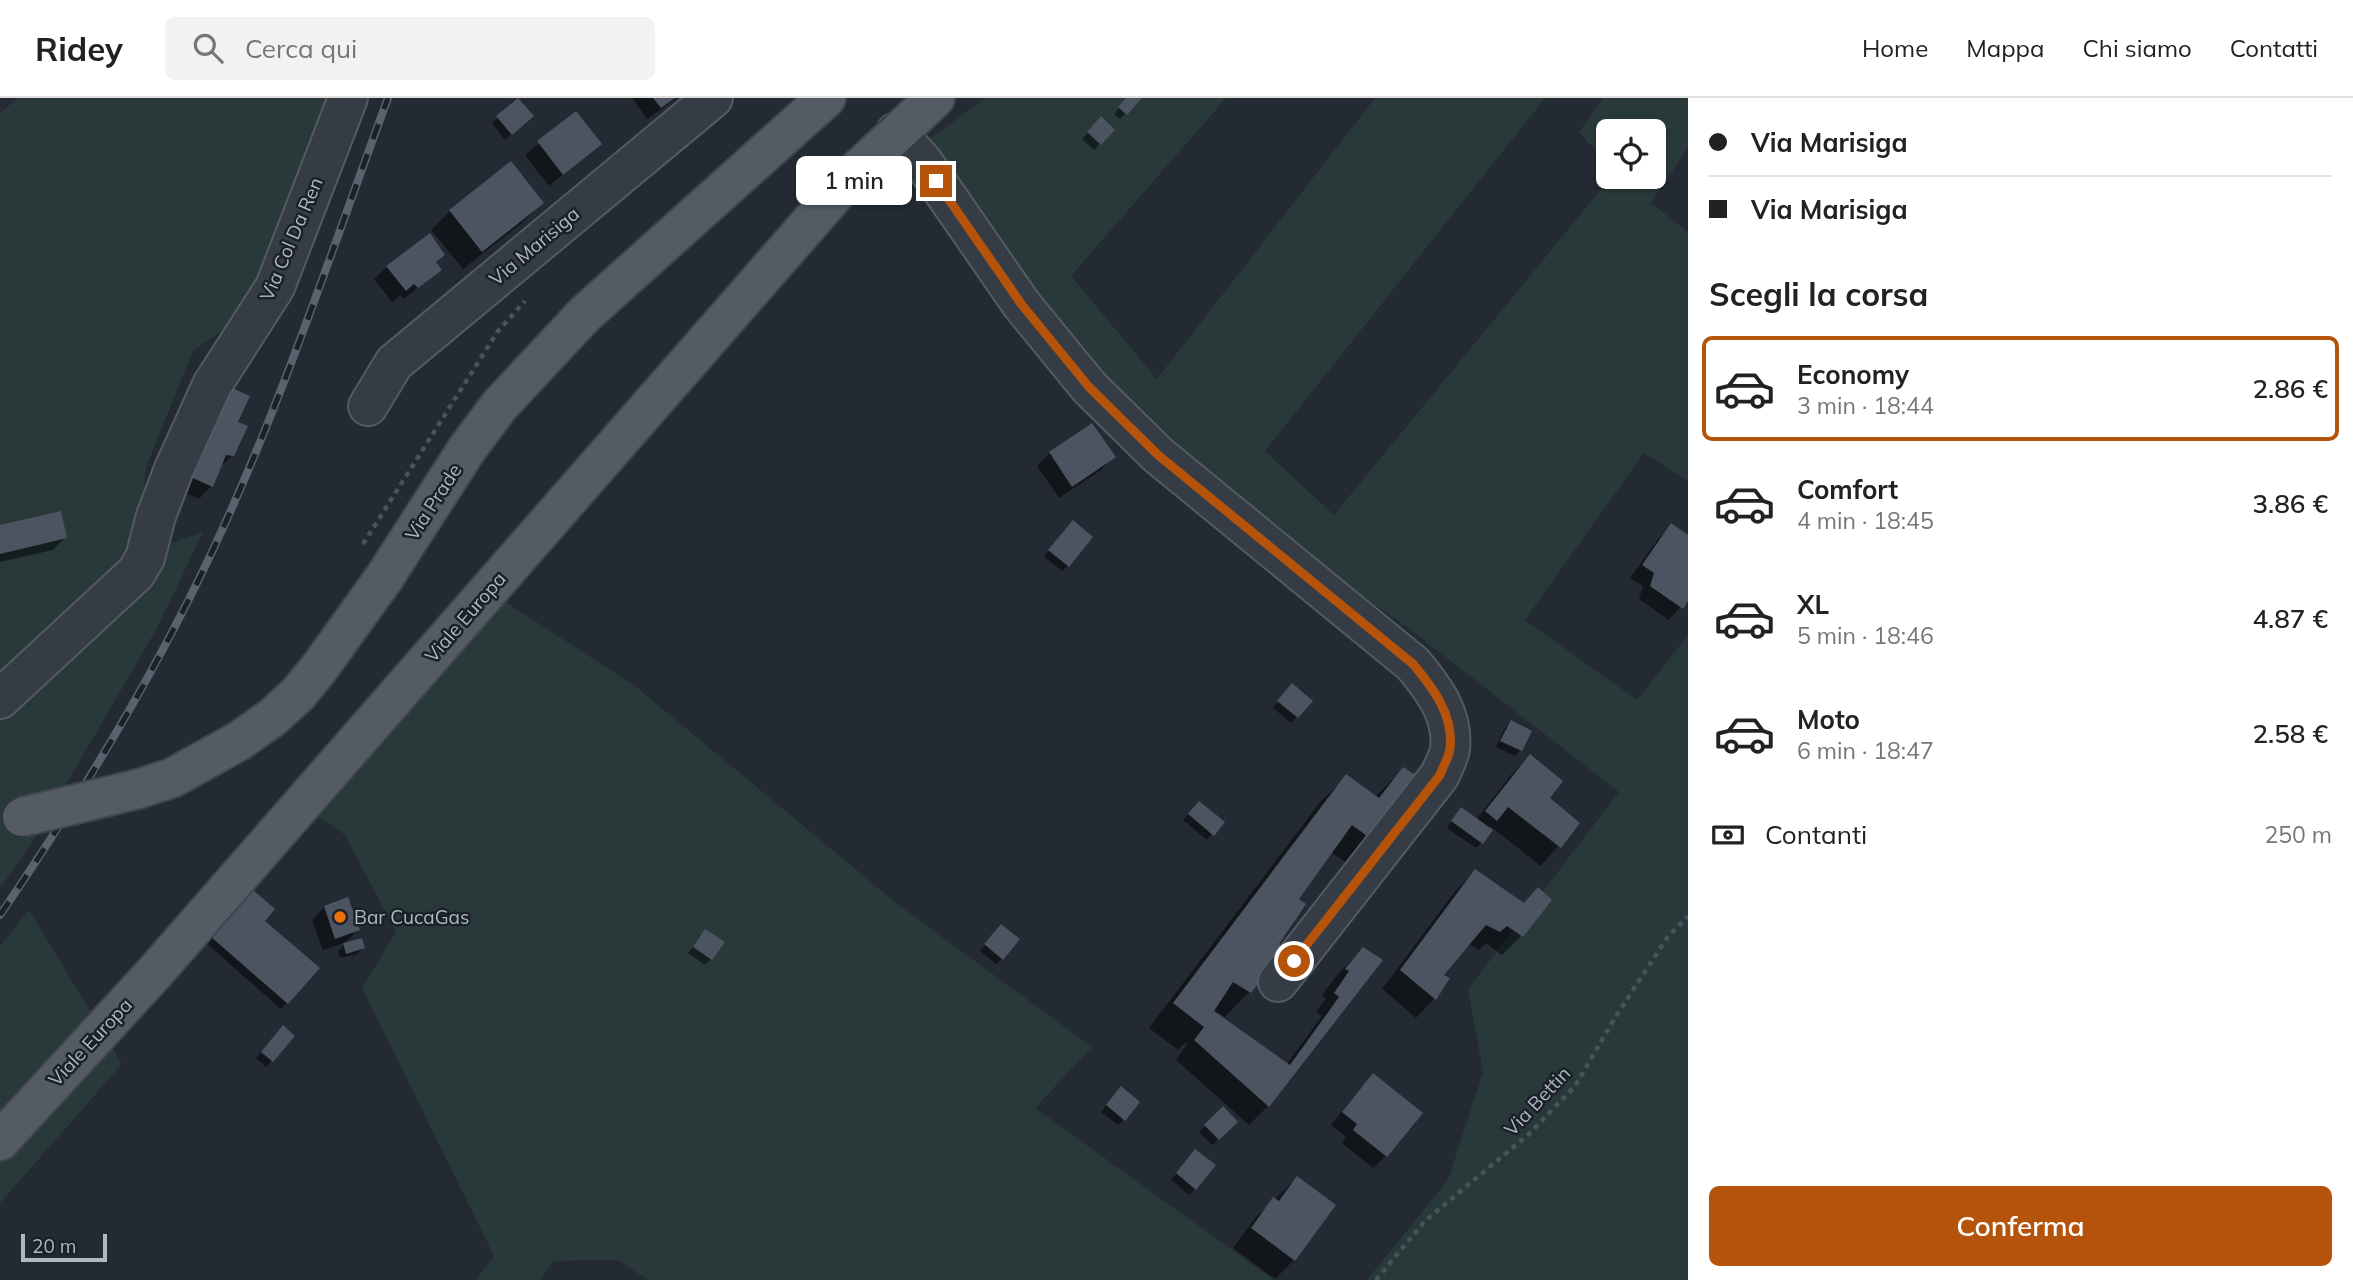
<!DOCTYPE html>
<html lang="it">
<head>
<meta charset="utf-8">
<style>
	:root { --surface:#fff; --page:#f2f2f2; --text:#222; --muted:#767676; --line:#e0e0e0; --accent:#b45309 }
	body { margin:0; font-family:Mulish,sans-serif; background:var(--page); color:var(--text); height:100vh; display:flex; flex-direction:column; font-size:26px; white-space:nowrap }
	* { box-sizing:border-box; margin:0 }
	p { font-size:23px; color:var(--muted) }
	.icon { flex:none; width:38px; height:38px; fill:none; stroke:currentColor; stroke-width:2; stroke-linecap:round; stroke-linejoin:round }
	.map { position:relative; flex:1; overflow:hidden }
	.panel { display:flex; flex-direction:column; background:var(--surface); width:665px }
	.panel>* { flex:none }
	.hud { display:grid; align-content:center; height:154px; padding:0 21px; background:var(--surface) }
	.fabs { position:absolute; left:1596px; top:21px; display:grid; gap:14px }
	.fabs a { display:grid; place-items:center; width:70px; height:70px; border-radius:10px; background:var(--surface); box-shadow:0 2px 5px #0004; font-size:35px }
	.scale { position:absolute; left:21px; bottom:18px; width:86px; box-sizing:border-box; padding-left:7px; border:4px solid #b0b7c2; border-top:0; font-size:19px; line-height:24px; white-space:nowrap; color:#b0b7c2; -webkit-text-stroke:5px #1b212a; paint-order:stroke }
	.end { position:absolute; width:32px; height:32px; margin:-16px; border:9px solid #b45309; background:#fff; box-shadow:0 0 0 4px #fff }
	.from { border-radius:50% }
	.bubble { position:absolute; height:49px; border-radius:10px; background:var(--surface); box-shadow:0 2px 5px #0004; font-size:23px; font-weight:600; line-height:49px; text-align:center }
	.hud b { display:flex; align-items:center; gap:24px; height:66px; font-size:26px }
	.hud b+b { border-top:2px solid var(--line) }
	.hud i { width:18px; height:18px; background:var(--text) }
	ul { padding:0; list-style:none }
	li { display:flex; align-items:center; gap:21px; height:105px; margin:0 14px 10px; padding:0 7px; border:4px solid transparent; border-radius:10px }
	li div { flex:1 }
	li b { display:block; font-size:26px }
	li em { font-style:normal; font-weight:600 }
	li.active { border-color:var(--accent) }
	li>.icon { width:63px; height:63px; stroke-width:1.5 }
	h2 { padding:0 21px; font-size:32px; line-height:84px }
	.pay { display:flex; align-items:center; gap:18px; height:77px; padding:0 21px; font-size:26px }
	.pay p { margin-inline-start:auto }
	.button { display:flex; gap:14px; margin-top:auto; padding:14px 21px }
	.button a { flex:1; height:80px; border-radius:10px; background:var(--accent); color:#fff; font-size:28px; font-weight:600; line-height:80px; text-align:center }
	header { display:flex; align-items:center; gap:42px; box-sizing:border-box; height:98px; padding:0 35px; background:var(--surface); border-bottom:2px solid var(--line) }
	header strong { font-size:33px }
	nav { display:flex; gap:38px; margin-inline-start:auto; font-size:24px }
	.search { width:490px; height:63px; background:var(--page); display:flex; align-items:center; gap:18px; box-sizing:border-box; padding:0 24px; border-radius:10px; color:var(--muted); font-size:26px }
	main { display:flex; flex:1; min-height:0 }
	.map>svg:first-child { display:block }
	.green { fill:#293939 }
	.shadow { fill:#0007 }
	.building { fill:#4b5460 }
	.lines { fill:none; stroke-linecap:round; stroke-linejoin:round }
	.minor-casing { stroke:#535a63; stroke-width:42 }
	.major-casing { stroke:#3f454f; stroke-width:42 }
	.path { stroke:#465557; stroke-width:4.5; stroke-dasharray:5 5; stroke-linecap:butt }
	.minor { stroke:#363c45; stroke-width:38 }
	.major { stroke:#545b65; stroke-width:38 }
	.rail-casing { stroke:#5a626e; stroke-width:8 }
	.rail { stroke:#1b212a; stroke-width:5; stroke-dasharray:16; stroke-linecap:butt }
	.major-bridge-casing { stroke:#3f454f; stroke-width:42; stroke-linecap:butt }
	.major-bridge { stroke:#545b65; stroke-width:38 }
	.route { stroke:#b45309; stroke-width:9 }
	.food-dot { fill:#e8710a; stroke:#1b212a; stroke-width:2.5 }
	.labels { text-anchor:middle; stroke-width:5; stroke-linejoin:round; paint-order:stroke }
	.street-label { font-size:19px; fill:#b0b7c2; stroke:#1b212a }
	.poi-label { font-size:19px; fill:#b0b7c2; stroke:#1b212a; text-anchor:start }
</style>
</head>
<body>
<header>
<strong>Ridey</strong>
<div class="search"><svg class="icon" aria-label="search" viewBox="0 0 24 24"><circle cx="10" cy="10" r="6"/><path d="M15 15l6 6"/></svg>Cerca qui</div>
<nav><a>Home</a><a>Mappa</a><a>Chi siamo</a><a>Contatti</a></nav>
</header>
<main>
<div class="map">
<svg width="1688" height="1182" viewBox="0 0 1688 1182">
	<rect width="100%" height="100%" fill="#232a34"/>
	<!-- green -->
	<g class="green">
		<polygon points="18,0 369,0 300,178 193,253 146,369 135,457 203,434 157,530 32,745 0,790 0,15"/>
		<polygon points="985,0 1226,0 1071,178 1157,281 1375,0 1545,0 1265,353 1334,417 1611,79 1654,79 1654,33 1608,33 1608,67 1579,34 1603,0 1688,0 1688,50 1651,105 1688,134 1688,383 1644,355 1525,522 1637,602 1688,537 1688,1182 1367,1182 1448,1082 1483,974 1468,891 1619,694 1407,529 1237,409 1085,273 923,46"/>
		<polygon points="498,499 635,588 900,808 1092,949 1035,1010 1274,1182 648,1182 618,1162 554,1163 540,1182 476,1182 494,1158 362,890 396,834 345,737 308,711"/>
		<polygon points="29,812 122,966 0,1105 0,848"/>
	</g>
	<!-- shadow -->
	<g class="shadow">
		<polygon points="632,0 677,0 647,21"/>
		<polygon points="1128,0 1140,0 1120,21 1114,16"/>
		<polygon points="517,3 525,24 505,42 492,25"/>
		<polygon points="576,15 600,46 549,88 525,57"/>
		<polygon points="1101,21 1113,32 1094,52 1082,41"/>
		<polygon points="542,105 523,124 463,171 431,132 450,113"/>
		<polygon points="435,165 440,171 404,201 401,197 392,204 374,181 387,169"/>
		<polygon points="236,325 233,357 219,369 211,388 199,401 175,390"/>
		<polygon points="1050,355 1113,359 1101,372 1059,400 1037,368"/>
		<polygon points="1671,428 1688,439 1688,500 1669,522 1639,501 1643,488 1630,480 1659,440"/>
		<polygon points="0,429 65,440 53,452 0,464"/>
		<polygon points="1067,430 1068,468 1062,473 1044,459"/>
		<polygon points="1287,593 1310,604 1291,625 1273,610"/>
		<polygon points="1511,624 1530,634 1520,652 1515,658 1496,649 1505,630"/>
		<polygon points="1530,658 1547,701 1578,725 1541,768 1490,728 1481,745 1476,750 1447,730 1456,717 1476,722 1511,677"/>
		<polygon points="1403,671 1418,680 1348,766 1331,754 1297,802 1277,846 1249,894 1225,919 1215,913 1214,915 1286,967 1322,918 1316,914 1326,901 1322,897 1338,876 1363,851 1380,862 1268,1008 1249,1027 1176,962 1187,946 1186,944 1178,952 1149,930 1321,703 1346,679 1375,699"/>
		<polygon points="1193,711 1212,736 1207,742 1183,722"/>
		<polygon points="1475,773 1521,838 1502,857 1486,845 1479,852 1468,846 1441,878 1448,881 1434,901 1416,920 1382,891 1456,792"/>
		<polygon points="247,800 262,823 317,870 281,911 207,846"/>
		<polygon points="324,809 358,832 345,845 323,852 312,822"/>
		<polygon points="706,833 711,861 705,867 688,855"/>
		<polygon points="995,834 1002,861 996,866 980,853"/>
		<polygon points="344,847 363,850 357,856 340,860 338,853"/>
		<polygon points="277,935 293,938 266,969 256,960"/>
		<polygon points="1361,990 1386,1058 1373,1070 1342,1045 1346,1039 1331,1027"/>
		<polygon points="1116,996 1124,1022 1118,1027 1101,1014"/>
		<polygon points="1223,1011 1236,1024 1212,1047 1199,1034"/>
		<polygon points="1190,1059 1195,1091 1189,1097 1171,1082"/>
		<polygon points="1297,1080 1294,1162 1275,1181 1233,1150 1255,1120"/>
	</g>
	<!-- building -->
	<g class="building">
		<polygon points="518,0 534,18 512,37 496,18"/>
		<polygon points="653,0 675,0 661,10"/>
		<polygon points="1126,0 1142,0 1127,17 1118,9"/>
		<polygon points="576,13 602,46 563,77 537,43"/>
		<polygon points="1101,18 1115,32 1101,47 1087,34"/>
		<polygon points="511,63 544,105 482,154 449,112"/>
		<polygon points="430,135 445,157 436,164 442,172 418,190 414,186 406,193 386,168"/>
		<polygon points="225,287 250,298 238,324 248,328 234,358 226,357 213,389 186,377"/>
		<polygon points="1092,325 1116,359 1072,389 1049,354"/>
		<polygon points="61,413 67,440 0,456 0,427"/>
		<polygon points="1073,422 1093,439 1069,469 1048,452"/>
		<polygon points="1671,425 1688,437 1688,503 1683,511 1650,488 1654,475 1642,467"/>
		<polygon points="1292,585 1313,603 1298,620 1277,603"/>
		<polygon points="1511,622 1532,633 1522,653 1500,643"/>
		<polygon points="1530,656 1563,683 1550,700 1580,725 1561,750 1508,709 1497,723 1485,713"/>
		<polygon points="1403,669 1420,680 1374,743 1352,727 1299,801 1306,806 1279,846 1286,851 1251,895 1233,884 1214,913 1290,967 1339,899 1334,895 1349,873 1345,871 1363,849 1383,862 1269,1009 1194,942 1204,929 1173,905 1346,676 1379,700"/>
		<polygon points="1199,703 1225,724 1214,738 1188,716"/>
		<polygon points="1461,709 1493,732 1483,746 1451,723"/>
		<polygon points="1475,771 1524,805 1538,789 1552,802 1523,839 1507,828 1500,834 1486,827 1444,877 1450,880 1436,902 1400,872"/>
		<polygon points="253,792 275,811 265,823 320,870 288,906 211,839"/>
		<polygon points="348,799 360,832 335,841 324,808"/>
		<polygon points="1001,826 1020,841 1003,862 984,846"/>
		<polygon points="705,831 725,844 712,862 693,849"/>
		<polygon points="362,840 365,850 346,856 343,845"/>
		<polygon points="283,927 295,938 273,964 261,954"/>
		<polygon points="1373,975 1423,1015 1387,1059 1353,1032 1357,1026 1342,1014"/>
		<polygon points="1121,988 1140,1004 1125,1023 1106,1007"/>
		<polygon points="1223,1008 1238,1024 1219,1042 1204,1027"/>
		<polygon points="1195,1051 1216,1067 1196,1092 1176,1075"/>
		<polygon points="1297,1078 1336,1107 1295,1163 1251,1130 1273,1099 1279,1103"/>
	</g>
	<g class="lines">
		<defs>
			<g id="minor">
				<path d="M896 34 923 64 1022 207 1089 289 1158 357 1413 566C1433 590 1454 617 1450 651 1449 659 1443 669 1440 677L1278 884"/>
				<polyline points="368,308 394,265 713,0"/>
				<polyline points="0,601 136,475 145,460 156,418 174,371 212,287 275,189 348,0"/>
			</g>
			<g id="major">
				<polyline points="138,691 172,680 239,643 273,619 298,596 320,569 384,480 467,351 499,308 585,216 826,0"/>
				<polyline points="0,1043 156,873 850,79 935,0"/>
			</g>
		</defs>
		<!-- minor casing -->
		<use href="#minor" class="minor-casing"/>
		<!-- major casing -->
		<use href="#major" class="major-casing"/>
		<!-- path -->
		<g class="path">
			<polyline points="363,446 498,233 525,203"/>
			<polyline points="1376,1182 1425,1123 1529,1036 1575,988 1616,918 1667,840 1688,818"/>
		</g>
		<!-- minor -->
		<use href="#minor" class="minor"/>
		<!-- major -->
		<use href="#major" class="major"/>
		<defs>
			<path id="rail" d="M0 817C71 713 137 606 193 493 272 335 327 165 388 0"/>
		</defs>
		<!-- rail casing -->
		<use href="#rail" class="rail-casing"/>
		<!-- rail -->
		<use href="#rail" class="rail"/>
		<defs>
			<polyline id="major-bridge" points="22,719 138,691"/>
		</defs>
		<!-- major-bridge casing -->
		<use href="#major-bridge" class="major-bridge-casing"/>
		<!-- major-bridge -->
		<use href="#major-bridge" class="major-bridge"/>
	</g>
	<g class="lines">
		<!-- route -->
		<path class="route" d="M936 83 1022 207 1089 289 1158 357 1413 566C1433 590 1454 617 1450 651 1449 659 1443 668 1440 677L1294 863"/>
	</g>
	<!-- markers -->
	<circle class="food-dot" cx="340" cy="819" r="7"/>
	<g class="labels">
		<!-- street labels -->
		<g class="street-label">
			<text transform="translate(291 141) rotate(-67)" y="7">Via Col Da Ren</text>
			<text transform="translate(534 148) rotate(-40)" y="7">Via Marisiga</text>
			<text transform="translate(433 404) rotate(-57)" y="7">Via Prade</text>
			<text transform="translate(465 519) rotate(-49)" y="7">Viale Europa</text>
			<text transform="translate(90 944) rotate(-47)" y="7">Viale Europa</text>
			<text transform="translate(1537 1003) rotate(-47)" y="7">Via Bettin</text>
		</g>
		<!-- poi labels -->
		<g class="poi-label">
			<text x="354" y="826">Bar CucaGas</text>
		</g>
	</g>
</svg>
<div class="fabs">
<a><svg class="icon" aria-label="locate" viewBox="0 0 24 24"><circle cx="12" cy="12" r="6"/><path d="M12 2v4M12 18v4M2 12h4M18 12h4"/></svg></a>
</div>
<div class="scale">20 m</div>
<i class="end from" style="left:1294px;top:863px"></i>
<i class="end" style="left:936px;top:83px"></i>
<div class="bubble" style="left:796px;top:58px;width:116px">1 min</div>
</div>
<section class="panel">
<div class="hud">
<b><i class="from"></i>Via Marisiga</b>
<b><i></i>Via Marisiga</b>
</div>
<h2>Scegli la corsa</h2>
<ul>
<li class="active"><svg class="icon" aria-label="car" viewBox="0 0 24 24"><path d="M5 17H2v-5l4-1 3-4h7l3 4 3 1v5h-3M9 17h6M6 11h13"/><circle cx="7" cy="17" r="2"/><circle cx="17" cy="17" r="2"/></svg><div><b>Economy</b><p>3 min · 18:44</p></div><em>2.86 €</em></li>
<li><svg class="icon" aria-label="car" viewBox="0 0 24 24"><path d="M5 17H2v-5l4-1 3-4h7l3 4 3 1v5h-3M9 17h6M6 11h13"/><circle cx="7" cy="17" r="2"/><circle cx="17" cy="17" r="2"/></svg><div><b>Comfort</b><p>4 min · 18:45</p></div><em>3.86 €</em></li>
<li><svg class="icon" aria-label="car" viewBox="0 0 24 24"><path d="M5 17H2v-5l4-1 3-4h7l3 4 3 1v5h-3M9 17h6M6 11h13"/><circle cx="7" cy="17" r="2"/><circle cx="17" cy="17" r="2"/></svg><div><b>XL</b><p>5 min · 18:46</p></div><em>4.87 €</em></li>
<li><svg class="icon" aria-label="car" viewBox="0 0 24 24"><path d="M5 17H2v-5l4-1 3-4h7l3 4 3 1v5h-3M9 17h6M6 11h13"/><circle cx="7" cy="17" r="2"/><circle cx="17" cy="17" r="2"/></svg><div><b>Moto</b><p>6 min · 18:47</p></div><em>2.58 €</em></li>
</ul>
<div class="pay"><svg class="icon" aria-label="cash" viewBox="0 0 24 24"><path d="M3 7h18v10H3z"/><circle cx="12" cy="12" r="2"/></svg>Contanti<p>250 m</p></div>
<div class="button"><a>Conferma</a></div>
</section>
</main>
</body>
</html>
